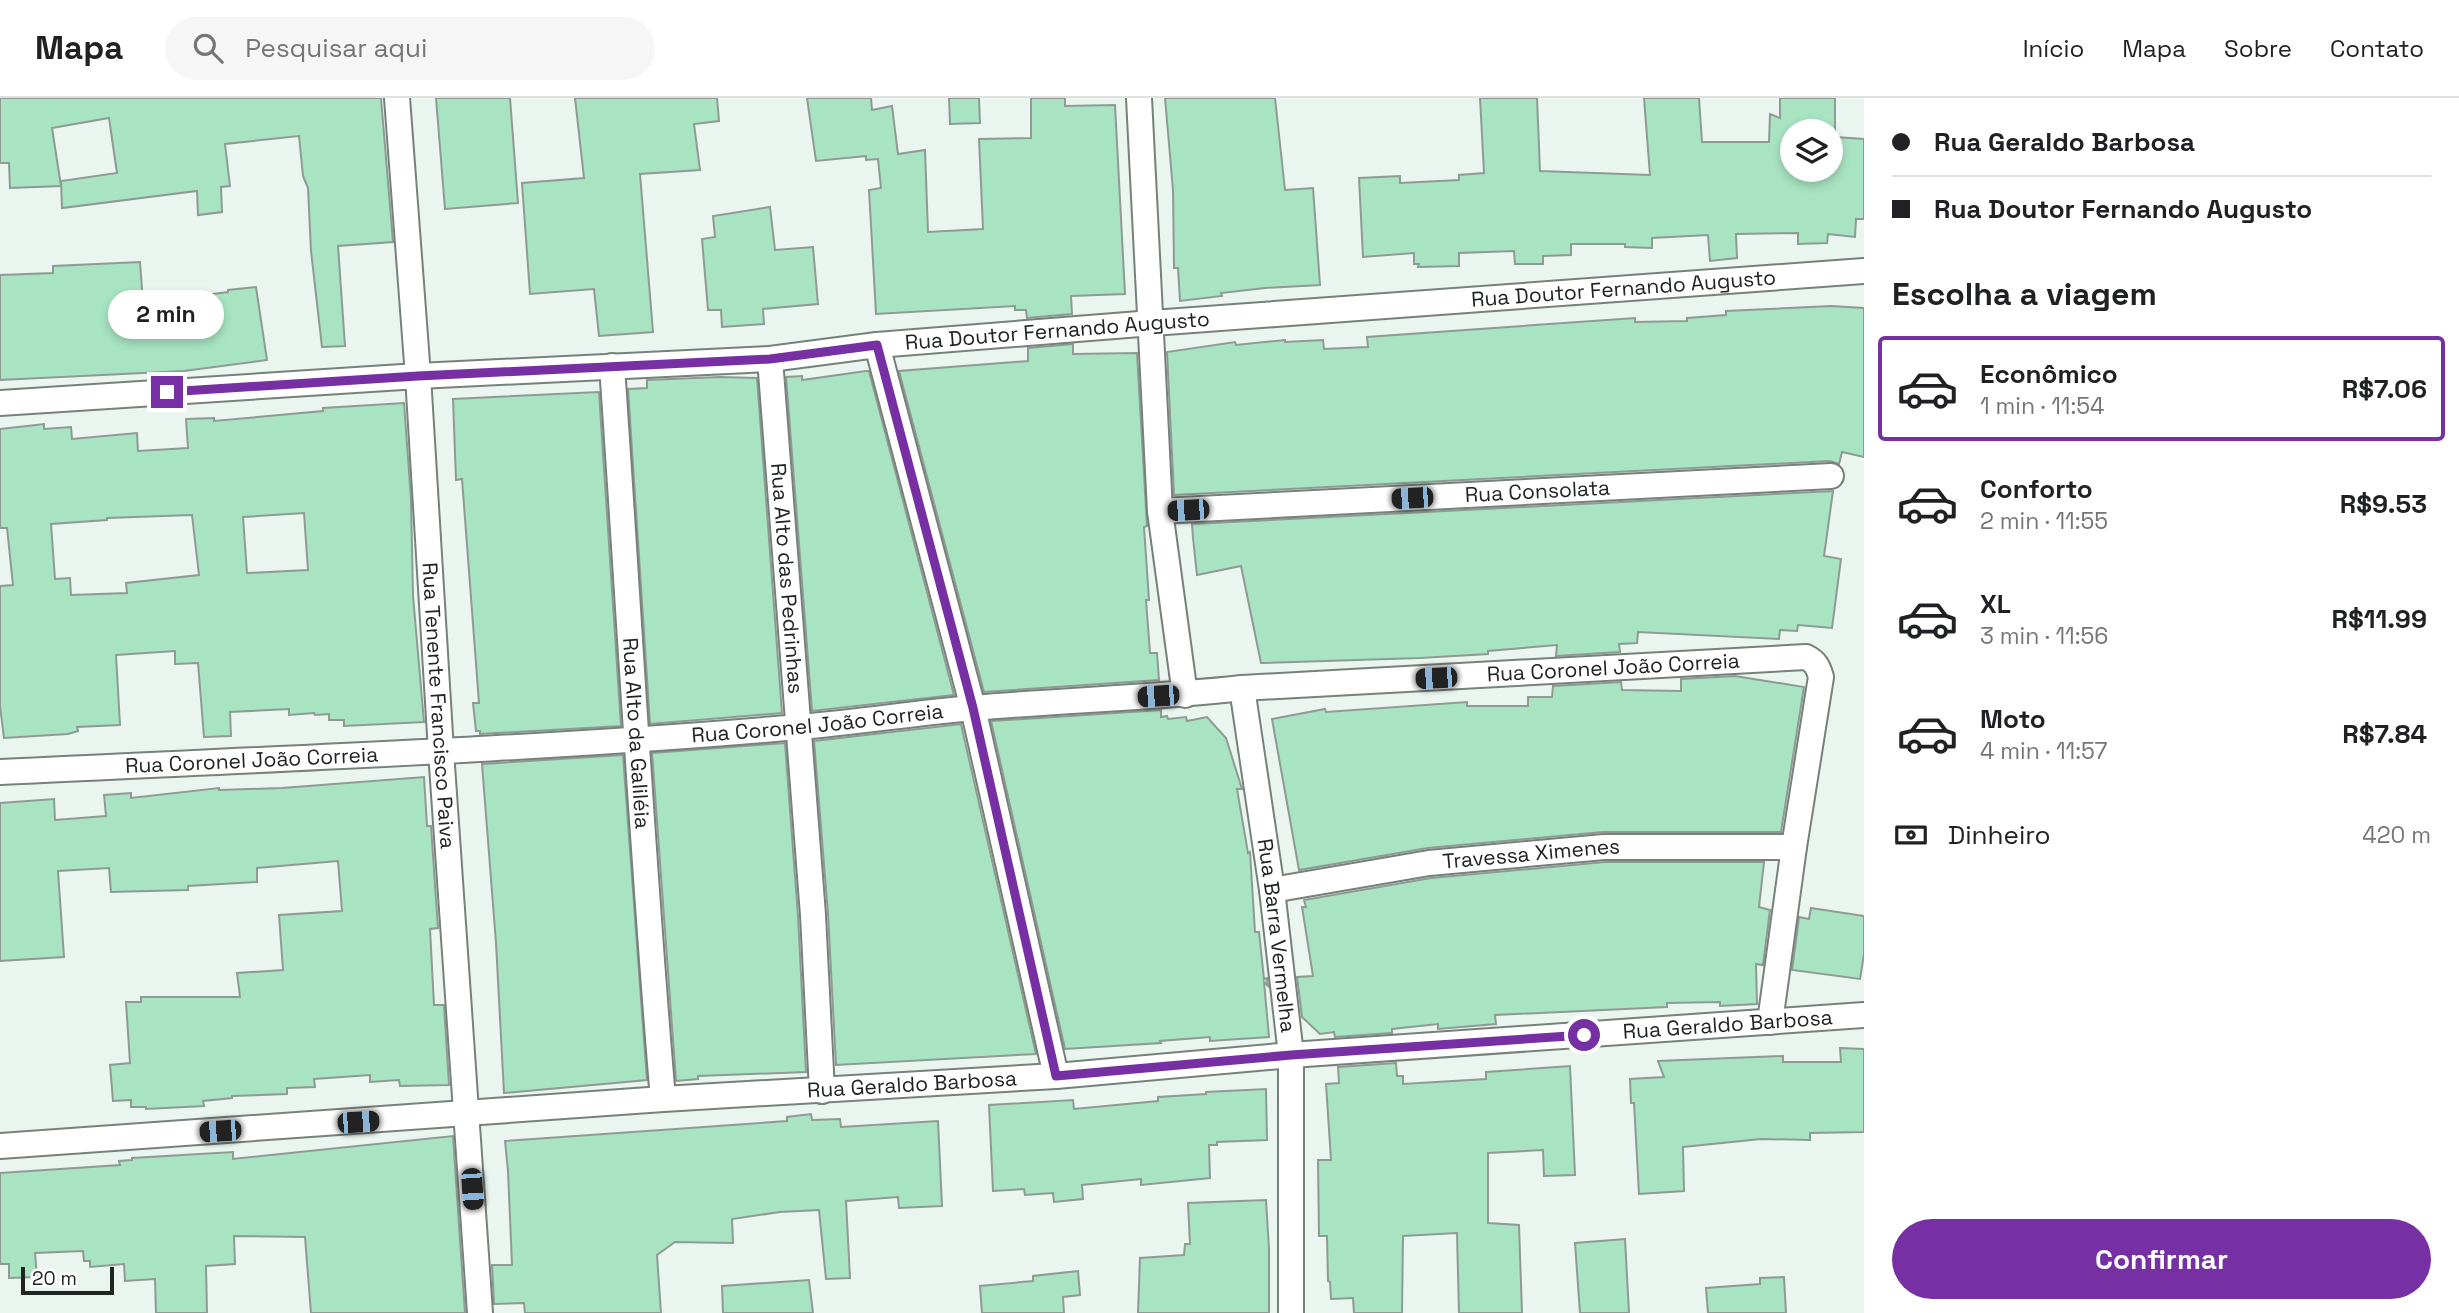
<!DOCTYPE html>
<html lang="pt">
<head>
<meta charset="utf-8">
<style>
	:root { --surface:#fff; --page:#f6f6f6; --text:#202124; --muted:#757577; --line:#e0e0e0; --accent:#7730a3 }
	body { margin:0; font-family:"Space Grotesk",sans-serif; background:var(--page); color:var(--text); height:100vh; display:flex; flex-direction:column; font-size:26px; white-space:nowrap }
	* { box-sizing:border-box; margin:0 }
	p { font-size:23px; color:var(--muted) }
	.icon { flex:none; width:38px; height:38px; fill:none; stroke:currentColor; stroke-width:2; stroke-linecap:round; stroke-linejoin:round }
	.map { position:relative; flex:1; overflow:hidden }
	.panel { display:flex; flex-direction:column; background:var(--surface); width:595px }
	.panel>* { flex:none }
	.banner { display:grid; align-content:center; height:154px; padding:0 28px; background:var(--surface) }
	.controls { position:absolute; left:1780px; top:21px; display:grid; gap:14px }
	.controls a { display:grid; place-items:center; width:63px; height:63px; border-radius:50%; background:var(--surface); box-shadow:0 4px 10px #0003; font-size:35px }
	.scale { position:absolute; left:21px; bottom:18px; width:93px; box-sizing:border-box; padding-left:7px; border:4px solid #202422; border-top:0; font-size:19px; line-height:24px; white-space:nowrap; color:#202422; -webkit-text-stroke:5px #fff; paint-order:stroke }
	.end { position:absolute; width:32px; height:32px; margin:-16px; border:9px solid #7730a3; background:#fff; box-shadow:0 0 0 4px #fff }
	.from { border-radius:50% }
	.bubble { position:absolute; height:49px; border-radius:24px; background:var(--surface); box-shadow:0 4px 10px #0003; font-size:23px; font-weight:600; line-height:49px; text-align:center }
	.car { position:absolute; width:21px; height:42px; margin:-21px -10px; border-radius:9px; box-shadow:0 0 5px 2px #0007; background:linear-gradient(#222 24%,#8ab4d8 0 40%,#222 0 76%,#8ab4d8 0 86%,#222 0) }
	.banner b { display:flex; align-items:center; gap:24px; height:66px; font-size:26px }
	.banner b+b { border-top:2px solid var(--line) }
	.banner i { width:18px; height:18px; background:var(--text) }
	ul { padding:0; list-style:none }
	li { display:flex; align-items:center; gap:21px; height:105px; margin:0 14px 10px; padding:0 14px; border:4px solid transparent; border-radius:7px }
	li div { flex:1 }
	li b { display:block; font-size:26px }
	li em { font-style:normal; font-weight:600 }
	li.active { border-color:var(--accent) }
	li>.icon { width:63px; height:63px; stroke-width:1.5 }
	h2 { padding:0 28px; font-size:32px; line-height:84px }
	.pay { display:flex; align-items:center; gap:18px; height:77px; padding:0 28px; font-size:26px }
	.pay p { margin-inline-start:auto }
	.cta { display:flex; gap:14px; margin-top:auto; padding:14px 28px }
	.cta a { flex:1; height:80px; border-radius:42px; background:var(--accent); color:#fff; font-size:28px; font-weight:600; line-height:80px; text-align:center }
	header { display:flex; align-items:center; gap:42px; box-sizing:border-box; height:98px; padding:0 35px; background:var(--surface); border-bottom:2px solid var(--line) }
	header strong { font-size:33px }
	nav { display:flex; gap:38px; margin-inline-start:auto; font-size:24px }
	.search { width:490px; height:63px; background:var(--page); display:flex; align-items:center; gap:18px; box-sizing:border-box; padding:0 24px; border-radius:38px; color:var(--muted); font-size:26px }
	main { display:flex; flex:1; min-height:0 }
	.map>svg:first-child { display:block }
	.building { fill:#a8e4c2; stroke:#8f9a93; stroke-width:2; fill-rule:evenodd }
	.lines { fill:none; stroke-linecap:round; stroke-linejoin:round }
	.street-casing { stroke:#76817a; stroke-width:28 }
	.street { stroke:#fff; stroke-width:24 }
	.route { stroke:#7730a3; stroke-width:9 }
	.labels { text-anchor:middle; stroke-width:7; stroke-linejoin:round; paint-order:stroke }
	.street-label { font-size:21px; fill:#202422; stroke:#fff }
</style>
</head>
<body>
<header>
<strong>Mapa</strong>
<div class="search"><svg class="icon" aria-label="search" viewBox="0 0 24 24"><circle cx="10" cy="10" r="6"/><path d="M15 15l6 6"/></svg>Pesquisar aqui</div>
<nav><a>Início</a><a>Mapa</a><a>Sobre</a><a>Contato</a></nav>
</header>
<main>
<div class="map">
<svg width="1864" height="1215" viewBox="0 0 1864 1215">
	<rect width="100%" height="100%" fill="#e9f5ee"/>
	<!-- building -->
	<g class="building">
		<polygon points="0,0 381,0 393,144 338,148 345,248 322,249 311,153 308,90 303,78 299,38 225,46 230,88 221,89 222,114 198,117 197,93 62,110 61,83 117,75 109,20 52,30 61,88 10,90 9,65 0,65"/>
		<polygon points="436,0 510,0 518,105 445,111"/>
		<polygon points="575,0 717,0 719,23 694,26 700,72 640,76 653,234 599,238 594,191 530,196 522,85 584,80"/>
		<polygon points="807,0 871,0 872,12 892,8 898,56 925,52 928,134 983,131 979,41 1031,40 1031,0 1065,0 1065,8 1115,7 1125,196 1071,198 1072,216 1027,220 1026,212 1015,212 1015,208 876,216 869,92 881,90 878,61 866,62 866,58 816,63"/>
		<polygon points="949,0 979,0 980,25 950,26"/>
		<polygon points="1165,0 1275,0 1285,92 1313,90 1320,187 1265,190 1221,195 1222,198 1180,203 1178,170 1174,170 1173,92"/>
		<path d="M1480 0H1537L1540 73 1650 77 1644 0H1699L1702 44H1769L1770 16 1780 20V0H1835V39L1864 41V121H1856L1855 139 1828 136 1827 145 1798 146V135L1736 136 1737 160 1710 163 1708 137 1652 140V150L1625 149V146H1571V157L1543 158V166H1515L1514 153 1459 155V168L1418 169 1419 166H1414V155L1363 159 1359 80 1400 78V85L1459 82V77L1484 75ZM1792 33H1830V72H1792Z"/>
		<polygon points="770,109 775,152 813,149 818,206 763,211 764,226 722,229 721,212 708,212 702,141 715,139 713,118"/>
		<polygon points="140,164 143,204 197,200 196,198 228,194 228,192 256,189 267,262 184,273 0,282 0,177 53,175 53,168"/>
		<polygon points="1831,208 1864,210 1864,359 1842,354 1839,366 1830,363 1174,397 1167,254 1235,244 1236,247 1285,242 1285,244 1323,242 1324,251 1368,249 1367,239 1635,220 1635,224 1687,223 1687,220 1726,217 1726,213"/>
		<polygon points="1073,246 1073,256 1137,255 1147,428 1144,429 1149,502 1146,502 1150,555 1157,555 1159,582 984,594 899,273 1028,263 1028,250"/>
		<polygon points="866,273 869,273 954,597 812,613 786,279 802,278 802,282"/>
		<polygon points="720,279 757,280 782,615 650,626 628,291 647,290 647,282"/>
		<polygon points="599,294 621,628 480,636 480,633 476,633 473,605 479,605 462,381 456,382 453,301"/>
		<path d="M404 305 411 401 413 498 424 624 344 628V622H329V616L315 617 314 615 289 617V611L230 614 231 638 204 639 198 565 175 566V553L116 557 120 627 77 629 78 633 68 636 4 640 0 608V488L13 487 7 430H0V331L44 326V331L71 329 72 341 137 335 138 353 188 350 186 321 214 320V323L323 313V310ZM304 415 308 472 247 475 243 419ZM192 417 199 477 126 485 127 495 71 497 70 480 55 481 51 426 107 422V420Z"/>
		<polygon points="1833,393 1824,458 1841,461 1832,530 1798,527 1797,533 1780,532 1779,541 1638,534 1637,545 1619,546 1620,554 1556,558 1557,547 1488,553 1488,556 1420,560 1261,565 1241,468 1197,477 1193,440 1192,426"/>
		<polygon points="1735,578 1804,589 1781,734 1603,734 1428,750 1299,772 1272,621 1325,611 1326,614 1467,604 1467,608 1528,608 1528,599 1552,599 1553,588 1621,584 1622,592 1681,593 1681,581"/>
		<polygon points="1161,612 1161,619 1167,618 1168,621 1186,619 1187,623 1207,619 1226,640 1242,691 1237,691 1248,755 1250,754 1255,834 1259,834 1264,881 1267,880 1268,888 1264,884 1269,939 1210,943 1210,939 1160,943 1161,945 1065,951 991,623"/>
		<polygon points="961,626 1036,956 836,967 828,816 814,643"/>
		<polygon points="785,645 798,818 806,974 698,978 698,981 676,983 652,655"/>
		<polygon points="623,657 647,982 504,995 496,845 482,666"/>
		<polygon points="424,679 427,728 431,728 438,830 430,831 434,907 444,907 449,987 400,988 399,982 370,984 370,977 314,981 315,989 287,990 287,996 232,998 232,1000 203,1003 204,1008 146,1011 146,1009 131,1009 131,1002 113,1003 110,967 130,965 126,904 141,904 141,899 240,899 237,875 283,872 279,817 342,813 338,763 257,770 257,784 188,788 188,792 111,794 109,770 58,773 64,859 0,863 0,705 54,701 55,722 106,718 104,697 131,695 131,700 219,690 219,692 282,690"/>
		<polygon points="1605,764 1764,764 1759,809 1770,812 1763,867 1756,866 1757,906 1720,908 1720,904 1667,905 1667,909 1495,917 1496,926 1438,931 1438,926 1392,931 1392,935 1335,939 1334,934 1320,936 1302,919 1297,879 1313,878 1302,809 1306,809 1304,802 1431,780"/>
		<polygon points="1811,810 1864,818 1864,856 1860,881 1792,872 1799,819 1809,821"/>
		<polygon points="1840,950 1864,951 1864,1034 1810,1035 1810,1042 1761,1041 1683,1049 1684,1093 1639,1096 1634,1005 1631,1005 1630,981 1664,979 1658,963 1783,958 1783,964 1841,964"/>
		<polygon points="1396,965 1397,978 1403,978 1403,986 1486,981 1486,974 1570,968 1575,1077 1544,1078 1543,1052 1488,1055 1488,1125 1519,1127 1522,1215 1459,1215 1457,1135 1403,1138 1402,1215 1354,1215 1353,1200 1331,1201 1330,1184 1328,1183 1327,1138 1319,1138 1318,1062 1331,1062 1326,986 1339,985 1338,969"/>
		<polygon points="1266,991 1267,1042 1217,1044 1217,1047 1209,1047 1210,1080 1141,1087 1141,1081 1082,1087 1083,1101 1054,1104 1053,1095 1025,1097 1024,1091 993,1093 989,1007 1073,1002 1074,1011 1158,1003 1158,999 1206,996 1206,994"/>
		<polygon points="811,1016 812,1022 840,1021 841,1029 938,1023 942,1108 899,1110 898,1099 846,1103 850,1180 826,1181 819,1112 780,1114 732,1121 733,1145 675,1144 657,1157 661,1215 525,1215 524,1205 494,1206 492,1167 512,1167 508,1073 505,1043 787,1023 787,1019"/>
		<polygon points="453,1038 465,1215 311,1215 305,1139 234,1138 235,1166 206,1168 207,1215 156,1215 155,1181 125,1183 124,1166 90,1169 90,1163 84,1163 83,1153 35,1155 37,1179 9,1180 9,1166 0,1166 0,1075 120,1067 119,1063 132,1062 132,1060 233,1054 233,1061"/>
		<polygon points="1266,1102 1269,1151 1269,1215 1138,1215 1140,1160 1184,1157 1185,1146 1190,1146 1188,1105"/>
		<polygon points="1625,1141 1629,1215 1580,1215 1575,1145"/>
		<polygon points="1078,1173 1080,1197 1063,1199 1064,1215 982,1215 980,1188 1033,1183 1033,1178"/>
		<polygon points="1784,1179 1786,1215 1708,1215 1706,1190 1760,1186 1760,1180"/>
		<polygon points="809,1182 813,1215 723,1215 722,1188"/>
	</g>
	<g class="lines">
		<defs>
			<g id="street">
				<path id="s1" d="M397 0 418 278 441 653 480 1215"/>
				<polyline points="1139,0 1160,413 1185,597"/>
				<polyline points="877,247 973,610 1056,978"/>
				<path id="s2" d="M770 261 813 817 822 993"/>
				<path id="s3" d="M612 268C629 512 642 757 663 1001"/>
				<path id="s4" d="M0 305 418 278 770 261 877 247 1152 225 1864 173"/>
				<path id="s5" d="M1160 413 1831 378"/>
				<path id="s6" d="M1242 590 1272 792 1291 957V1215"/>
				<path id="s7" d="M0 674C266 661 534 652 799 629 858 624 915 615 973 610 1063 602 1152 600 1242 590L1806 559C1816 564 1818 569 1821 579L1794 749 1770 924"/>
				<path id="s8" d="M1272 792 1429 765 1604 749H1794"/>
				<path id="s9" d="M0 1048 663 1001 1056 978 1291 957 1864 917"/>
			</g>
		</defs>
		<!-- street casing -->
		<use href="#street" class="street-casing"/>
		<!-- street -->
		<use href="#street" class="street"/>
	</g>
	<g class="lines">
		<!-- route -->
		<polyline class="route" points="167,294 418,278 770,261 877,247 973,610 1056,978 1291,957 1584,937"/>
	</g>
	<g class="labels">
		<!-- street labels -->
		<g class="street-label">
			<text dy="7" stroke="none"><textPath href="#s4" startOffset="1628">Rua Doutor Fernando Augusto</textPath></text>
			<text dy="7" stroke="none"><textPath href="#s4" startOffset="1060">Rua Doutor Fernando Augusto</textPath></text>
			<text dy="7" stroke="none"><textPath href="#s5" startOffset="378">Rua Consolata</textPath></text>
			<text dy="7" stroke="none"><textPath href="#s2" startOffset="220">Rua Alto das Pedrinhas</textPath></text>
			<text dy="7" stroke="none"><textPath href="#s7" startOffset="1617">Rua Coronel João Correia</textPath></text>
			<text dy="7" stroke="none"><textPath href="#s1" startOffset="609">Rua Tenente Francisco Paiva</textPath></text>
			<text dy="7" stroke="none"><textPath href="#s7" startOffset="819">Rua Coronel João Correia</textPath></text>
			<text dy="7" stroke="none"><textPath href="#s3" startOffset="368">Rua Alto da Galiléia</textPath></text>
			<text dy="7" stroke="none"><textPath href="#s7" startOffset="252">Rua Coronel João Correia</textPath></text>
			<text dy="7" stroke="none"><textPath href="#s8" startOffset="262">Travessa Ximenes</textPath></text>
			<text dy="7" stroke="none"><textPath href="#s6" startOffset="250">Rua Barra Vermelha</textPath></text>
			<text dy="7" stroke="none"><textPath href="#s9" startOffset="1732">Rua Geraldo Barbosa</textPath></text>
			<text dy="7" stroke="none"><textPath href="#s9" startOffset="914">Rua Geraldo Barbosa</textPath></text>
		</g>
	</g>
</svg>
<div class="controls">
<a><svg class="icon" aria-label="layers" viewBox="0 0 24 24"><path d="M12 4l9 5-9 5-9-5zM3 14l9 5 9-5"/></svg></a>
</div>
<div class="scale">20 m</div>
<i class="end from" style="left:1584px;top:937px"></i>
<i class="end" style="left:167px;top:294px"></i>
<div class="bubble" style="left:108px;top:192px;width:116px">2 min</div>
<i class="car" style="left:1412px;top:400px;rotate:267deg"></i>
<i class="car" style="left:1188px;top:412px;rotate:267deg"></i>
<i class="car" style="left:1436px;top:580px;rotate:267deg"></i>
<i class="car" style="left:1158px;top:598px;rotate:266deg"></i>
<i class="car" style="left:358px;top:1024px;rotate:86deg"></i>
<i class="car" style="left:220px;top:1033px;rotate:266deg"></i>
<i class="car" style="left:472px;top:1091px;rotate:176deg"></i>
</div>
<section class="panel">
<div class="banner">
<b><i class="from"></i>Rua Geraldo Barbosa</b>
<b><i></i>Rua Doutor Fernando Augusto</b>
</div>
<h2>Escolha a viagem</h2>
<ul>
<li class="active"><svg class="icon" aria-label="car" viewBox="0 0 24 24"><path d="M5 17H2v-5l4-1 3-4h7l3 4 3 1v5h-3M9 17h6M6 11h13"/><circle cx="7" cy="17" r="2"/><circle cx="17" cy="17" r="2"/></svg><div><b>Econômico</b><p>1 min · 11:54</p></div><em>R$7.06</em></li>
<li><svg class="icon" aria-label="car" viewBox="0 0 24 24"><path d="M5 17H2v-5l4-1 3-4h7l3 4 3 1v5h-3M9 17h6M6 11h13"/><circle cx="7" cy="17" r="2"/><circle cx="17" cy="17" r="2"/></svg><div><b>Conforto</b><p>2 min · 11:55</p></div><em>R$9.53</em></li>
<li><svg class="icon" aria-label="car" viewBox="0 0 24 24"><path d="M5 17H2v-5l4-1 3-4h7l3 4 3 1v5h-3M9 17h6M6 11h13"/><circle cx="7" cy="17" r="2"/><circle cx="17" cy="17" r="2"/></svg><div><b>XL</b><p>3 min · 11:56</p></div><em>R$11.99</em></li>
<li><svg class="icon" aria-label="car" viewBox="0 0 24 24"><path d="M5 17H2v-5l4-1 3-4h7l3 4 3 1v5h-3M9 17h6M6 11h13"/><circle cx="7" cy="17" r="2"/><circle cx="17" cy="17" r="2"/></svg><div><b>Moto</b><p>4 min · 11:57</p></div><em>R$7.84</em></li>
</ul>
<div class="pay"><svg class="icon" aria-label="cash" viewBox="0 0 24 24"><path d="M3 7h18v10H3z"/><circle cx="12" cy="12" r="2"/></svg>Dinheiro<p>420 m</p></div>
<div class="cta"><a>Confirmar</a></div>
</section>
</main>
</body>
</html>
